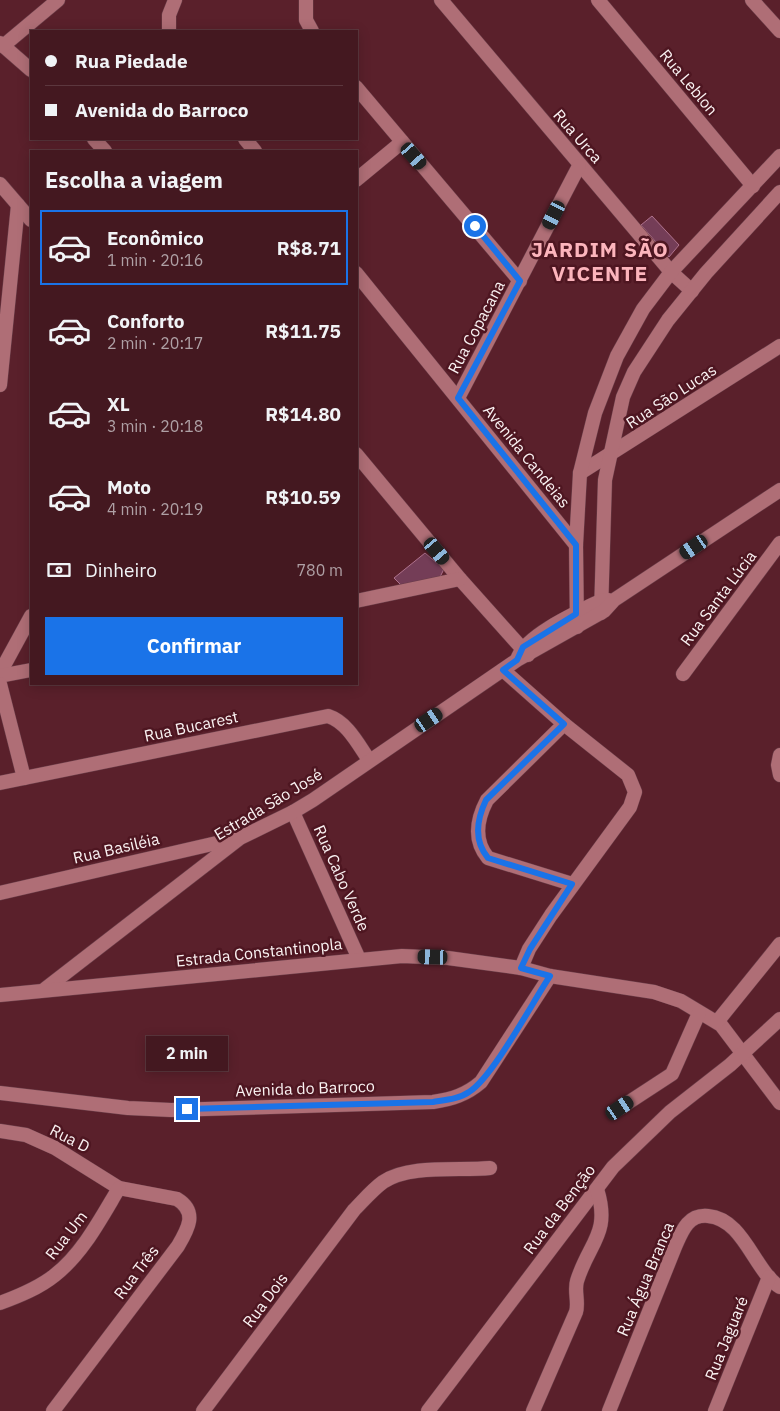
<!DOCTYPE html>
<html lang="pt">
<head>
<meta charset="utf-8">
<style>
	:root { --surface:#441820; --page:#4b2129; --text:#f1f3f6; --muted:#afa0a5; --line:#5c373e; --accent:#1a73e8 }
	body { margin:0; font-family:"IBM Plex Sans",sans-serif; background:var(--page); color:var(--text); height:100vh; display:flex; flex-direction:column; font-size:19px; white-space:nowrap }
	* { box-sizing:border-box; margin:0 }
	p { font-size:16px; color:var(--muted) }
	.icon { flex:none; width:28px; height:28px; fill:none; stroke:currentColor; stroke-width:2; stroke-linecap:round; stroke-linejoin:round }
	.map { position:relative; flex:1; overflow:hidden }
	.panel { position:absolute; left:30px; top:150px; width:328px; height:535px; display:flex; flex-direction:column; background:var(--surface); border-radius:0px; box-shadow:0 2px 12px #0003,0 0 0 1px var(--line) }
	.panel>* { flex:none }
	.hud { position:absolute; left:30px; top:30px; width:328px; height:110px; border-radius:0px; box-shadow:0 2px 12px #0003,0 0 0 1px var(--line); display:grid; align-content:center; height:110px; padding:0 15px; background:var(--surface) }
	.end { position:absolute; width:22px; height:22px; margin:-11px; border:6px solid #1a73e8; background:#fff; box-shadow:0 0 0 2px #fff }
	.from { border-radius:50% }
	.bubble { position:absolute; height:35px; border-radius:0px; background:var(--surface); box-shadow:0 2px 12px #0003,0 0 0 1px var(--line); font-size:16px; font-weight:700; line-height:35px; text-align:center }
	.car { position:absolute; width:15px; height:30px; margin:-15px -8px; border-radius:6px; box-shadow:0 0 4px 1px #0007; background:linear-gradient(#222 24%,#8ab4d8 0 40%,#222 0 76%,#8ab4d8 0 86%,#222 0) }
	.hud b { display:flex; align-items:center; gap:18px; height:48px; font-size:19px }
	.hud b+b { border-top:1px solid var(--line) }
	.hud i { width:12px; height:12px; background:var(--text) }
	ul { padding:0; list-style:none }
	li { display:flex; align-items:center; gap:15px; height:75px; margin:0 10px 8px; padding:0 5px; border:2px solid transparent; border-radius:0px }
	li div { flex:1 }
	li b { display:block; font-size:19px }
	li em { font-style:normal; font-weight:700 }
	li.selected { border-color:var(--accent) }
	li>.icon { width:45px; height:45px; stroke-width:1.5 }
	h2 { padding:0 15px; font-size:22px; line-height:60px }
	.pay { display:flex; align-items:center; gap:12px; height:55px; padding:0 15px; font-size:19px }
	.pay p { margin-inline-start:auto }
	.cta { display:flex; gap:10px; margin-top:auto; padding:10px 15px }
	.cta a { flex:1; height:58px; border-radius:0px; background:var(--accent); color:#fff; font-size:20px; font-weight:700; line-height:58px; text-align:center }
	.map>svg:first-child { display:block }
	.building { fill:#743d57; stroke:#af728d }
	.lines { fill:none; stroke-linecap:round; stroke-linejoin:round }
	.minor-casing { stroke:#6a3e49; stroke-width:15 }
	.minor { stroke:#af6e76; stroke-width:14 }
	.route { stroke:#1a73e8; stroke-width:6 }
	.labels { text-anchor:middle; stroke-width:5; stroke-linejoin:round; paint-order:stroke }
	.street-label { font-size:16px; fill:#faf2f2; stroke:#4e1621 }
	.district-label { font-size:21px; font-weight:bold; letter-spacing:1px; fill:#fcb4bc; stroke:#4e1621 }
</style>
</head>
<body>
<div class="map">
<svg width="780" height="1411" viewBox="0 0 780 1411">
	<rect width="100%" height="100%" fill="#5a202b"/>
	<!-- building -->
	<g class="building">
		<polygon points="652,216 679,245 669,257 641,225"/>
		<polygon points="425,553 444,569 440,577 402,586 394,578"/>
	</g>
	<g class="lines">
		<defs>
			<g id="minor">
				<polyline points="306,0 306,20 312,31"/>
				<polyline points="441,0 671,272 692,291"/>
				<polyline points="598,0 753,186"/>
				<polyline points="752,0 780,31"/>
				<polyline points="169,31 169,15 175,0"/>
				<polyline points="0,43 31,70"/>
				<polyline points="3,46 58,0"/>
				<polyline points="356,87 520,281"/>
				<polyline points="94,139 105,151"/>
				<polyline points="245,139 255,151"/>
				<polyline points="356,180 402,142"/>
				<polyline points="0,184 31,220"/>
				<polyline points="356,273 576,545"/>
				<polyline points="0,385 18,205"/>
				<polyline points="458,398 579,166"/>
				<polyline points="356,454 460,579 528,655"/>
				<polyline points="580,473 780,346"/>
				<polyline points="356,601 460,579"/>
				<polyline points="601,613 605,480 623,397 634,372 668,320 706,273 780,192"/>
				<polyline points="577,627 576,545 580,473 595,413 617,356 643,309 671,272 780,156"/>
				<path d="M518 657C528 634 578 612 600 601L608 600"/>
				<polyline points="503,670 564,724 628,775 635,792 630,807 551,915 529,949 521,968"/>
				<polyline points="0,673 31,616"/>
				<polyline points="683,674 780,543"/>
				<polyline points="0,676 31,670"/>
				<polyline points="0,684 24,778"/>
				<path d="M564 724 487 800C477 819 473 840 488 858L572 884"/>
				<polyline points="780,755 778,765 780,775"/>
				<path d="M0 783 328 716C347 722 358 744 369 760"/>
				<polyline points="293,812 359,959"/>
				<polyline points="0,893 234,839"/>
				<polyline points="45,989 240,838 293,812 313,800 517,660 604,611 614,600 780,490"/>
				<polyline points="0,995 402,956 448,958 521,968 550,976 654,992 681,1001 721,1025 780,1103"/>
				<polyline points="717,1022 780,944"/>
				<path d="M0 1093 128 1108 171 1110 433 1102C452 1099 466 1095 481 1082L550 976"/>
				<polyline points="620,1108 672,1074 699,1013"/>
				<path d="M0 1131 26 1135 55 1148 119 1188 177 1199C198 1212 188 1229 178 1246L53 1411"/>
				<path d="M0 1303C19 1296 39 1288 55 1275 83 1253 101 1218 119 1188"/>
				<path d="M203 1411 354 1210C363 1201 372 1190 383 1182 409 1164 459 1171 490 1168"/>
				<polyline points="428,1411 613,1167 670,1112 730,1065 780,1019"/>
				<path d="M533 1411 576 1312C579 1302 574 1291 577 1281 589 1242 611 1234 597 1189"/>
				<path d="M609 1411 675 1247C682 1231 688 1214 708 1216 744 1219 754 1271 780 1287"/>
				<polyline points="715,1411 769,1277"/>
			</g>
		</defs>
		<!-- minor casing -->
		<use href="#minor" class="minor-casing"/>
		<!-- minor -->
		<use href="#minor" class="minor"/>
	</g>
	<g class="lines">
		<!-- route -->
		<path class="route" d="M187 1109 433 1102C445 1100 459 1099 469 1092 493 1077 532 1003 550 976L521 968 530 949 572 884 488 858C473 840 477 819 486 800L564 724 503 670 517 660 523 647 576 614V545L458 398 520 281 475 226"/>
	</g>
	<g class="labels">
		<!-- street labels -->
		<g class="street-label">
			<text transform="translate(689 82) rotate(50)" y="6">Rua Leblon</text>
			<text transform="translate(578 136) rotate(49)" y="6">Rua Urca</text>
			<text transform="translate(476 327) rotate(-62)" y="6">Rua Copacana</text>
			<text transform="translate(671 396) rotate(-33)" y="6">Rua São Lucas</text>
			<text transform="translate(527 456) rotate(51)" y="6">Avenida Candeias</text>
			<text transform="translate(718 598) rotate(-53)" y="6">Rua Santa Lúcia</text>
			<text transform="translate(191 726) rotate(-12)" y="6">Rua Bucarest</text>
			<text transform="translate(268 804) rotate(-31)" y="6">Estrada São José</text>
			<text transform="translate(116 848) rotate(-13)" y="6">Rua Basiléia</text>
			<text transform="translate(342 878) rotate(66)" y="6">Rua Cabo Verde</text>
			<text transform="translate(259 952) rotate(-6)" y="6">Estrada Constantinopla</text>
			<text transform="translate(305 1088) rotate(-2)" y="6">Avenida do Barroco</text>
			<text transform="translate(70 1138) rotate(27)" y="6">Rua D</text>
			<text transform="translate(559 1209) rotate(-53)" y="6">Rua da Benção</text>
			<text transform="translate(66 1235) rotate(-52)" y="6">Rua Um</text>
			<text transform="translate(136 1272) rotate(-53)" y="6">Rua Três</text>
			<text transform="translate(645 1279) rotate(-67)" y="6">Rua Água Branca</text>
			<text transform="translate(265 1300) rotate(-53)" y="6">Rua Dois</text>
			<text transform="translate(726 1338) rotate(-68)" y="6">Rua Jaguaré</text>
		</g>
		<!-- district labels -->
		<g class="district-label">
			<text x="600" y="257">JARDIM SÃO<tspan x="600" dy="24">VICENTE</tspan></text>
		</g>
	</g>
</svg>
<i class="end from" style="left:475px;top:226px"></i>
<i class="end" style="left:187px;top:1109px"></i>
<div class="bubble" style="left:146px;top:1036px;width:82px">2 min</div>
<i class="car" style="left:414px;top:156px;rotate:139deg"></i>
<i class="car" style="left:554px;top:215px;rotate:207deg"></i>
<i class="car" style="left:694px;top:547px;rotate:236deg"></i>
<i class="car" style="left:437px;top:551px;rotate:140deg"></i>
<i class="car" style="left:429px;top:720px;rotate:56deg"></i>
<i class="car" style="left:433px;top:957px;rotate:272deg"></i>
<i class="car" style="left:620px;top:1108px;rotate:56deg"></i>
<div class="hud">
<b><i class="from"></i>Rua Piedade</b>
<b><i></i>Avenida do Barroco</b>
</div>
<section class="panel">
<h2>Escolha a viagem</h2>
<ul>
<li class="selected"><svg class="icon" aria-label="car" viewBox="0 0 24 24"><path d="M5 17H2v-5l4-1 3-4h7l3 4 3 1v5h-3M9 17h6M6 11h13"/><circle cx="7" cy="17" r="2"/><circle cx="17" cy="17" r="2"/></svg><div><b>Econômico</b><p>1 min · 20:16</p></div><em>R$8.71</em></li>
<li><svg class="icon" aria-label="car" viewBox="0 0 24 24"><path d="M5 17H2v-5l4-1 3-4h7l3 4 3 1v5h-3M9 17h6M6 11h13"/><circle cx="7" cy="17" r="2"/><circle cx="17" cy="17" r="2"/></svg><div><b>Conforto</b><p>2 min · 20:17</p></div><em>R$11.75</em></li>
<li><svg class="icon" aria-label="car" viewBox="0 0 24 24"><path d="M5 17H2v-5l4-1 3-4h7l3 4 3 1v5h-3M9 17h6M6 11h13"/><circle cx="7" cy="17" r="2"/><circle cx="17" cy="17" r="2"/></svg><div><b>XL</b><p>3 min · 20:18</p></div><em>R$14.80</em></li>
<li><svg class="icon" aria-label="car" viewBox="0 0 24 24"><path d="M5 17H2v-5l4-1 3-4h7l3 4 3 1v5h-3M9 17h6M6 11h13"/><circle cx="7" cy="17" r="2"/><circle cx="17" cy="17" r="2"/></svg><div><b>Moto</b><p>4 min · 20:19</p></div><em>R$10.59</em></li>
</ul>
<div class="pay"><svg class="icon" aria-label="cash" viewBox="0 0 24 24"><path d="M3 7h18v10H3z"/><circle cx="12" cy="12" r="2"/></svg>Dinheiro<p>780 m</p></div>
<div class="cta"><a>Confirmar</a></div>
</section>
</div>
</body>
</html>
